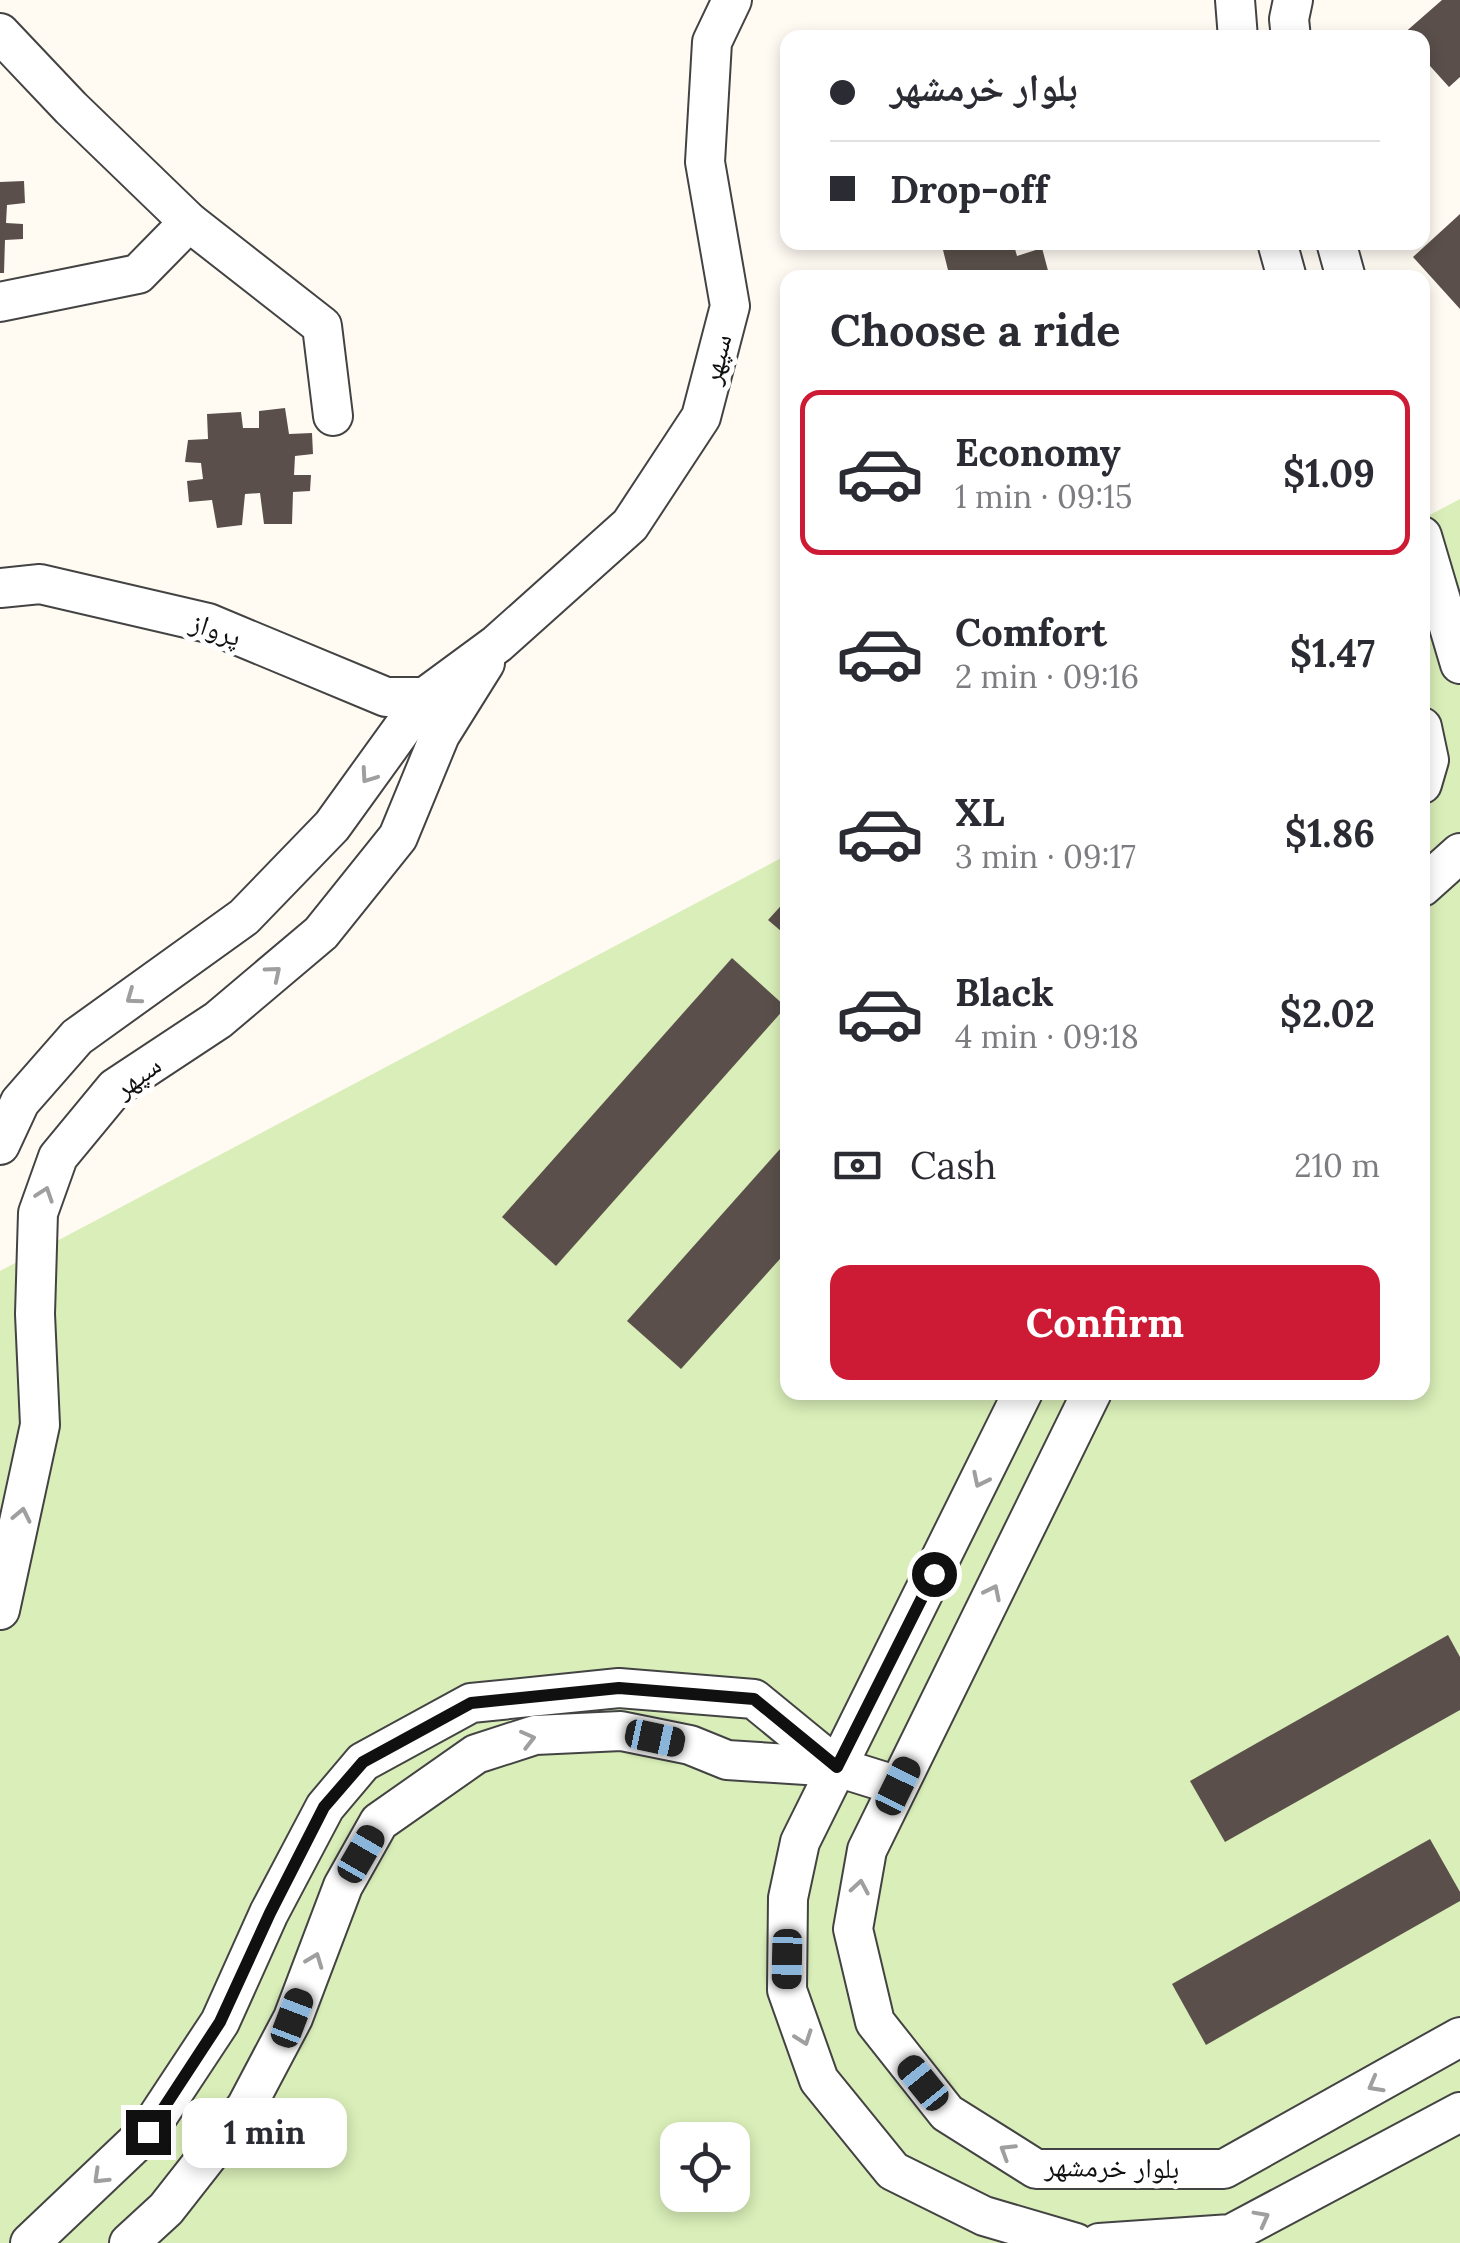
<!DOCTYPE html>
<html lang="en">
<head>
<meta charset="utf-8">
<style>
	:root { --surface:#fff; --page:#f7f7f7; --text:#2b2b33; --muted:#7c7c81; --line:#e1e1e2; --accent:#cd1b35 }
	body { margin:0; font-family:Lora,"Noto Naskh Arabic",serif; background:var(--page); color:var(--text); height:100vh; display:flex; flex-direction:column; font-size:38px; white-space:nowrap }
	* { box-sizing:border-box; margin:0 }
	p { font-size:32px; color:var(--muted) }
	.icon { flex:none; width:55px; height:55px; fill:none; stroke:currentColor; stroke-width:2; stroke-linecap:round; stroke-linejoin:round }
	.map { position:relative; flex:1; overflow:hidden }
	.details { position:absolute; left:780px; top:270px; width:650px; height:1130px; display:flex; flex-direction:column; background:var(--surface); border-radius:20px; box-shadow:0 5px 15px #0003 }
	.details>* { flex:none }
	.top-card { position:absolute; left:780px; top:30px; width:650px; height:220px; border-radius:20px; box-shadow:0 5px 15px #0003; display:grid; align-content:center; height:220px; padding:0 50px; background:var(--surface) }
	.tools { position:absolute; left:660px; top:2122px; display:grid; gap:20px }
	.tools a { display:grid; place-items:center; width:90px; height:90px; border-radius:20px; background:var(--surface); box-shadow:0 5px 15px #0003; font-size:50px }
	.end { position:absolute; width:45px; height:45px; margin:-22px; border:12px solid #101010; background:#fff; box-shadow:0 0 0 5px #fff }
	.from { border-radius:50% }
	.bubble { position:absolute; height:70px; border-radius:20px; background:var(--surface); box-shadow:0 5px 15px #0003; font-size:32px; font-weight:700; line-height:70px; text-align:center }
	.car { position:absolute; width:30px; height:60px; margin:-30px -15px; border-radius:12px; box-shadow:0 0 8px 2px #0007; background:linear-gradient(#222 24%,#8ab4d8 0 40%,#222 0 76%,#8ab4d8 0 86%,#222 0) }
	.top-card b { display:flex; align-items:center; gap:35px; height:95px; font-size:38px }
	.top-card b+b { border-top:2px solid var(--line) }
	.top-card i { width:25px; height:25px; background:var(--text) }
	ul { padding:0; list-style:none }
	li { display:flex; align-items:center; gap:30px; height:165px; margin:0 20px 15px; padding:0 30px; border:5px solid transparent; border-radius:20px }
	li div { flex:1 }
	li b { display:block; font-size:38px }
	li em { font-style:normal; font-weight:700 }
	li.selected { border-color:var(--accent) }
	li>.icon { width:90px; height:90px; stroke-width:1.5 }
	h2 { padding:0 50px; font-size:45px; line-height:120px }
	.pay { display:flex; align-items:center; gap:25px; height:110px; padding:0 50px; font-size:38px }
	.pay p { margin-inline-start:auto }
	.cta { display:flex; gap:20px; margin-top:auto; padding:20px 50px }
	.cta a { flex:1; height:115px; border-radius:20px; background:var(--accent); color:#fff; font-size:40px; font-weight:700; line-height:115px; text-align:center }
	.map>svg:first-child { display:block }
	.green { fill:#d9eeb8; fill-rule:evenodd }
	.building { fill:#5a4f4b }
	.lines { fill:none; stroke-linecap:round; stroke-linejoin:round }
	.minor-casing { stroke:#434343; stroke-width:42 }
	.minor { stroke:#fff; stroke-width:38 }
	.oneway { stroke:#9f9f9f }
	.route { stroke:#101010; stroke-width:12 }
	.labels { text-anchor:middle; stroke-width:10; stroke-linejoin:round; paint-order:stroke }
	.street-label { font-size:28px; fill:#101010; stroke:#fff }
</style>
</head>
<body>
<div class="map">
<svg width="1460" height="2243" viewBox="0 0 1460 2243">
	<rect width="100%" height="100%" fill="#fffbf3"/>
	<!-- green -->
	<path class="green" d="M1460 499V2243H0V1271L787 855 788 1392H1422V519ZM678 2140H732V2195H678Z"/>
	<!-- building -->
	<g class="building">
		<polygon points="1442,0 1460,0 1460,77 1449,87 1422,57 1422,38 1402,35"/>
		<polygon points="24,181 25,203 7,205 6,223 23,224 23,239 5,240 4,273 0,273 0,182"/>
		<polygon points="1460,214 1460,309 1413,257"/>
		<polygon points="941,242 1013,242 1017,256 1042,248 1050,278 950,278"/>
		<polygon points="285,408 289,434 312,433 313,454 295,456 294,475 311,475 310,491 293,492 292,524 264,524 260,493 245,494 242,525 217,528 212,500 189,502 187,481 203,479 201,463 185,462 188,440 208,439 207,414 241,412 243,428 259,428 259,411"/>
		<polygon points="788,898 788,937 768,920"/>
		<polygon points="732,958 786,1007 556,1266 502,1217"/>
		<polygon points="788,1140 788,1250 681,1369 627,1321"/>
		<polygon points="1448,1635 1460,1657 1460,1710 1225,1842 1190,1781"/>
		<polygon points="1430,1839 1460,1892 1460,1901 1206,2045 1172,1984"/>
	</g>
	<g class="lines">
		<defs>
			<g id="minor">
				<polyline points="1235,0 1238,38"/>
				<polyline points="0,33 71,108 189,222 322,326 333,416"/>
				<polyline points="1291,38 1289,19 1293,0"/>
				<polyline points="1277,242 1287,278"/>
				<polyline points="1336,242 1346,278"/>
				<polyline points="0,302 138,274 189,222"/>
				<polyline points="1422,536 1460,664"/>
				<polyline points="0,588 40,584 208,623 386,697 425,697"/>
				<polyline points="1422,727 1429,760 1422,784"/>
				<polyline points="1422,887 1460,853"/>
				<polyline points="0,1145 20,1102 77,1037 244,917 332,826 425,697 497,644 630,525 701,417 730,306 705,162 712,42 732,0"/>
				<polyline points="1023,1392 800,1842 788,1898 787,1990 819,2080 893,2171 984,2216 1076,2243"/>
				<polyline points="1092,1392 867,1850 853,1929 875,2022 947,2113 1036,2169 1224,2169 1460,2037"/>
				<polyline points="0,1610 40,1425 35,1314 38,1213 58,1157 115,1088 218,1020 321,933 398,837 440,735 485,663"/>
				<polyline points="30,2243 148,2131 220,2022 269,1913 325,1807 363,1762 471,1703 619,1688 754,1699 837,1767"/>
				<polyline points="129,2243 166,2209 246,2107 293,2018 343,1886 379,1822 476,1754 535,1735 621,1731 690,1745 727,1760 837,1767 898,1786"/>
				<polyline points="1099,2243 1231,2234 1460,2112"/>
			</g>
		</defs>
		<!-- minor casing -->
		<use href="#minor" class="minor-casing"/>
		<!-- minor -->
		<use href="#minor" class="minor"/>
	</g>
	<!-- one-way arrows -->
	<defs><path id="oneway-chevron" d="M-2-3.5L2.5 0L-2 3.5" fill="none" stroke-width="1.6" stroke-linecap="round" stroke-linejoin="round" transform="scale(2.5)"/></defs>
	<g class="oneway">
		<use href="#oneway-chevron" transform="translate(368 776) rotate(125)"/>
		<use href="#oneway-chevron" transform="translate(274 973) rotate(-40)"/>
		<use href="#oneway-chevron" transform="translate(133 997) rotate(144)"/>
		<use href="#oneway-chevron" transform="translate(45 1194) rotate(-71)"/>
		<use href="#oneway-chevron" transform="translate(980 1480) rotate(116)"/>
		<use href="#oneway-chevron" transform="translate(22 1515) rotate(-78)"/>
		<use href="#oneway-chevron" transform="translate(993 1592) rotate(-64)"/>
		<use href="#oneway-chevron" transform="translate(528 1739) rotate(-14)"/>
		<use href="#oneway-chevron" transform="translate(860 1887) rotate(-80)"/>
		<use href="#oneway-chevron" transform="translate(315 1960) rotate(-69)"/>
		<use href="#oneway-chevron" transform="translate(804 2038) rotate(70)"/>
		<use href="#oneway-chevron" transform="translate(1375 2085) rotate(151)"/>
		<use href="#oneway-chevron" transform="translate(1007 2151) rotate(-148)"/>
		<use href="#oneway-chevron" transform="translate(100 2177) rotate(136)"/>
		<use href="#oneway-chevron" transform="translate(1262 2218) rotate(-28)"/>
	</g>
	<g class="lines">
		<!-- route -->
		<polyline class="route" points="148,2132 220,2022 270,1913 324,1807 363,1762 471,1703 619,1688 754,1699 837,1767 934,1574"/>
	</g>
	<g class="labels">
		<!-- street labels -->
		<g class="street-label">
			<text transform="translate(716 359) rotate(-76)" y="10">سپهر</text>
			<text transform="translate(216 629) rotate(19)" y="10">پرواز</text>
			<text transform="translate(137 1076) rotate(-37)" y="10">سپهر</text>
			<text transform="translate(1112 2167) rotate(1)" y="10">بلوار خرمشهر</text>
		</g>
	</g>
</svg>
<div class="tools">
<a><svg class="icon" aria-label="locate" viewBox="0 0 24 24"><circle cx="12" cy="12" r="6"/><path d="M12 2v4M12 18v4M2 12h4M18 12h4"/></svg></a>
</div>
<i class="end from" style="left:934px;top:1574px"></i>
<i class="end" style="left:148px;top:2132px"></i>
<div class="bubble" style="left:182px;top:2098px;width:165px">1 min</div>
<i class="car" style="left:655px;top:1738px;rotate:102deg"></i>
<i class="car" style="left:898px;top:1786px;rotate:26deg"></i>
<i class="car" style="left:361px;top:1854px;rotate:30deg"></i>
<i class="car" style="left:787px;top:1959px;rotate:181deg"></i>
<i class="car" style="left:292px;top:2018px;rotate:21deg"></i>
<i class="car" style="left:923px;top:2083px;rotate:321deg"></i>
<div class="top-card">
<b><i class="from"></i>بلوار خرمشهر</b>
<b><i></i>Drop-off</b>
</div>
<section class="details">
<h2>Choose a ride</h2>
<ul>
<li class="selected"><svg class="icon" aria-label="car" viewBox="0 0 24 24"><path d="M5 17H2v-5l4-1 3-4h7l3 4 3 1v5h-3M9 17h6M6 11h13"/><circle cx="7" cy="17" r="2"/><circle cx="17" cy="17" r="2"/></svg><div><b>Economy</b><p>1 min · 09:15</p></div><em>$1.09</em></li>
<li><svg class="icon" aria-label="car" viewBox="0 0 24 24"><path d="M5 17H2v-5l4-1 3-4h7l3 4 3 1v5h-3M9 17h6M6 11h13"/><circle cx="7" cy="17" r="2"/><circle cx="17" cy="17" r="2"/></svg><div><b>Comfort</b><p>2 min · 09:16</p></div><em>$1.47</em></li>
<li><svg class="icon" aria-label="car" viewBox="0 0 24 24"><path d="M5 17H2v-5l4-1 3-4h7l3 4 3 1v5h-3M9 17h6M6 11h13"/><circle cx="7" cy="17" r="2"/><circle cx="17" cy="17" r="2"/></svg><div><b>XL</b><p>3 min · 09:17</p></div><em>$1.86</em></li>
<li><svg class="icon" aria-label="car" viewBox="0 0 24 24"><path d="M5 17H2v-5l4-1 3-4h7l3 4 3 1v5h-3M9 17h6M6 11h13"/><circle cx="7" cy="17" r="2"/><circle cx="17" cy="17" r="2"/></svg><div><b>Black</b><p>4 min · 09:18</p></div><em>$2.02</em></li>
</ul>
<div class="pay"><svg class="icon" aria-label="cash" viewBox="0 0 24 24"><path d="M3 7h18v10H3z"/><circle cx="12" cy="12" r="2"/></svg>Cash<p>210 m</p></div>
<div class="cta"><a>Confirm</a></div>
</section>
</div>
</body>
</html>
